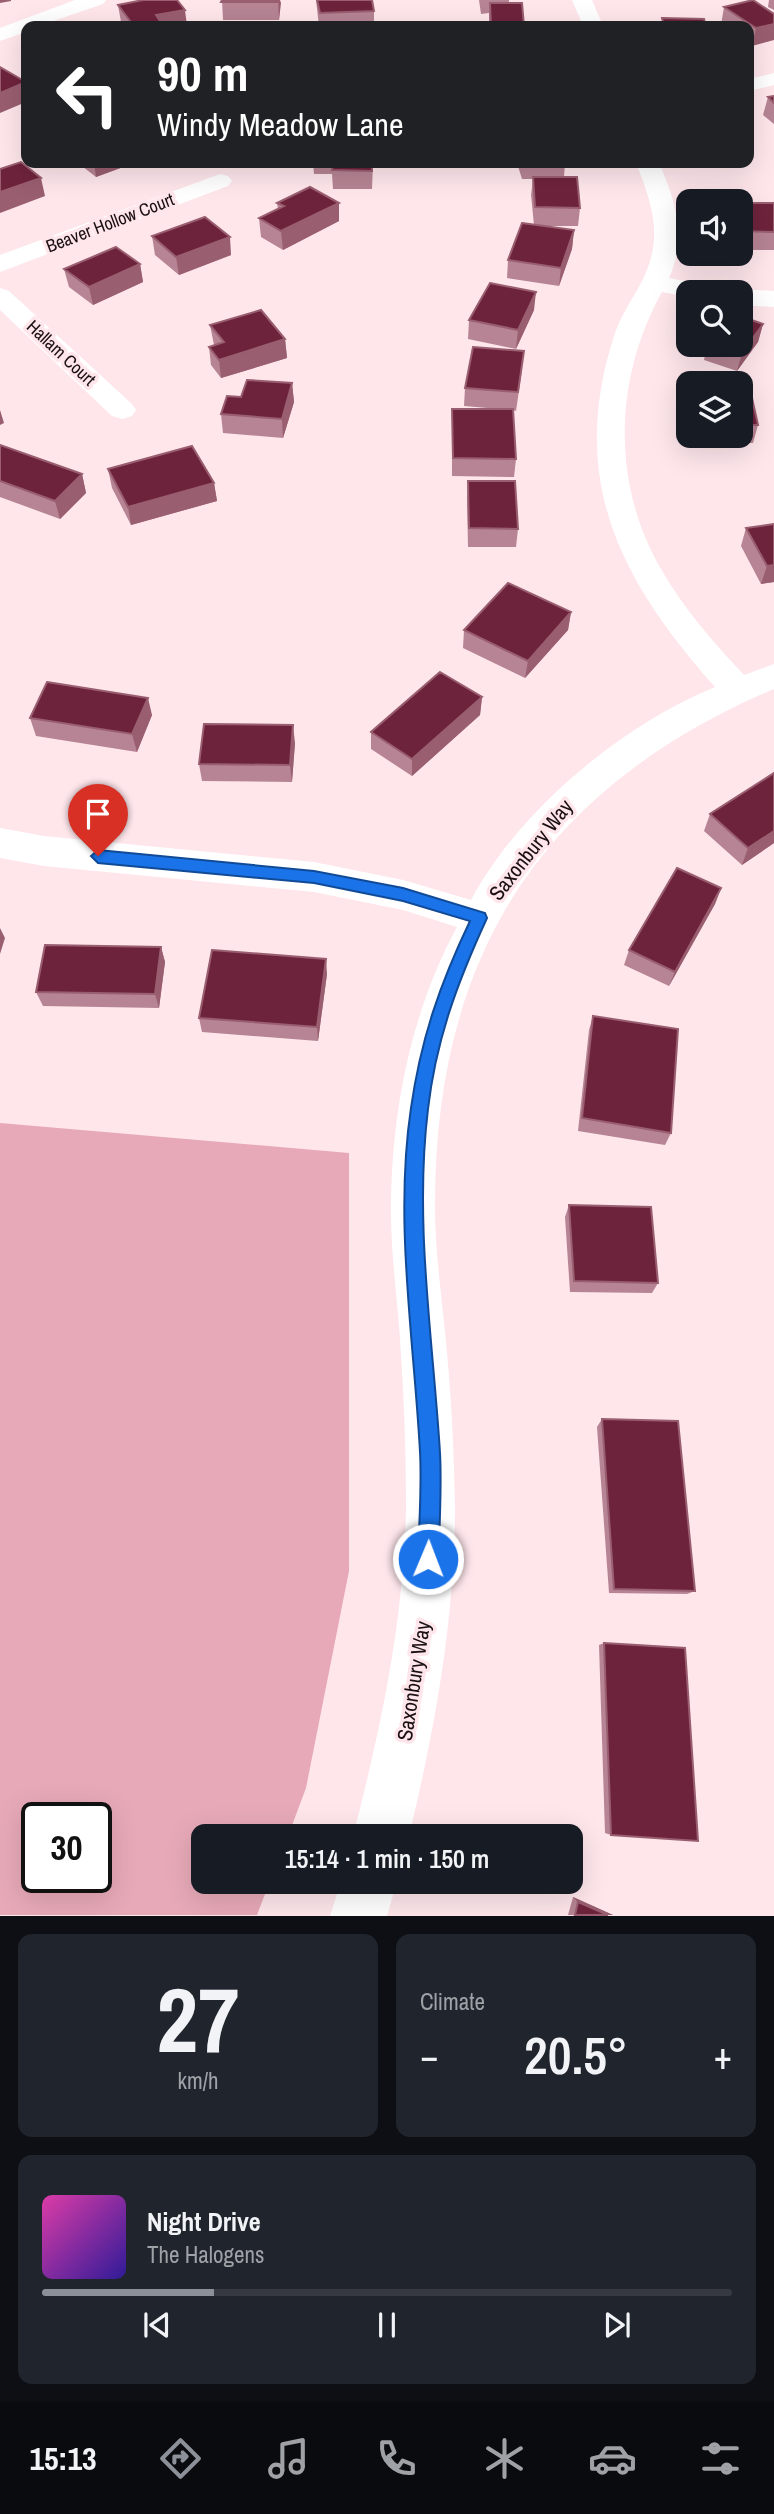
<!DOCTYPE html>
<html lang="en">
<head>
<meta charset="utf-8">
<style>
  :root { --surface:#171b24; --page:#20242c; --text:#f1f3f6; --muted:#9ea1a6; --line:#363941; --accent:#8c9099 }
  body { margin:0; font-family:"Archivo Narrow",sans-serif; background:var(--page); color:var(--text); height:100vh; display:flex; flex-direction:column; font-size:26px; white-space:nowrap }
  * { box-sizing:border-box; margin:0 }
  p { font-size:23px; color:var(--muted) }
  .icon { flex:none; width:38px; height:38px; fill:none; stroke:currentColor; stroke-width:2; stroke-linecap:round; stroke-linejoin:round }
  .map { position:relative; height:1916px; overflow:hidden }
  .panel { display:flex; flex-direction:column; gap:18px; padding:18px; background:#0d0f14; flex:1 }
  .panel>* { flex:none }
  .top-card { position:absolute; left:21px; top:21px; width:733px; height:147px; border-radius:14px; box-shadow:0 7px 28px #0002; background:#202124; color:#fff; overflow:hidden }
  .controls { position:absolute; left:676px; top:189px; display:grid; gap:14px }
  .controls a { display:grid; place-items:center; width:77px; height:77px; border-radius:14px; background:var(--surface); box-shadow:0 7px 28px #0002; font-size:35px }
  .speed { position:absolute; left:21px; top:1802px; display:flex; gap:14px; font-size:35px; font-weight:700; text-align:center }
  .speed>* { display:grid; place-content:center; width:91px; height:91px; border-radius:50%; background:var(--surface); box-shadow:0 7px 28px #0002; line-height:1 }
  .speed .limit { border:4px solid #111; border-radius:10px; background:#fff; color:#111 }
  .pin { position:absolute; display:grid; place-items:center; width:60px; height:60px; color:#fff; margin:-72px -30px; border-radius:50% 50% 50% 0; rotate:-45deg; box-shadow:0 0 7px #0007 }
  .pin .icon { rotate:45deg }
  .me { position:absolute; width:77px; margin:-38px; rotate:1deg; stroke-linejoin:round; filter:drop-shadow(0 0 5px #0008) }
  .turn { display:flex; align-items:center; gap:24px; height:147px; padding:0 21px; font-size:32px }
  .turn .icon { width:91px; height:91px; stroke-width:2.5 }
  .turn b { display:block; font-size:49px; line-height:60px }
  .big { font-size:52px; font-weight:600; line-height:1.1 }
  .panel .widget { flex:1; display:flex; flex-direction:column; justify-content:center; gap:10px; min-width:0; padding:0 24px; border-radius:14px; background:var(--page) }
  .panel .dial { align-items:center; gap:0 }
  .dial b { font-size:91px; line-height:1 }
  .song { display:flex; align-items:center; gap:21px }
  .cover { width:84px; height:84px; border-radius:10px; background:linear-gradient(135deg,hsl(320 70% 55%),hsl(250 70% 35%)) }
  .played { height:7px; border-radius:4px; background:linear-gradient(90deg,var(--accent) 25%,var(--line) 25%) }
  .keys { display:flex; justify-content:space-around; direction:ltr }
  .heat { display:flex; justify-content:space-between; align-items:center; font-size:38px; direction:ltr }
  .panel .tiles { flex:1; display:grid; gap:18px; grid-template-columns:1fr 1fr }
  .widget:last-child { grid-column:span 2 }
  .trip { position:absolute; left:191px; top:1824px; width:392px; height:70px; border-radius:14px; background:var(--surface); box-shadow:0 7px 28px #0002; font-weight:600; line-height:70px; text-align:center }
  .menu { display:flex; height:112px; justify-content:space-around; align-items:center; background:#090b0e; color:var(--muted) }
  .menu .icon { width:49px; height:49px }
  .menu .current { color:var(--accent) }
  .menu b { font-size:32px; color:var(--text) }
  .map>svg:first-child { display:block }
  .green { fill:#e7a9b8; fill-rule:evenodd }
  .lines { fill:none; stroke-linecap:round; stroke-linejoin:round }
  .minor { fill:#fff; fill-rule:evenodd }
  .wall { fill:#b68494 }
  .shaded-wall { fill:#995e70 }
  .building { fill:#6e233c; stroke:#995e70; stroke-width:2 }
  .route { fill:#1a73e8; stroke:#114b97; stroke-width:2 }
  .labels { text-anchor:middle; stroke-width:7; stroke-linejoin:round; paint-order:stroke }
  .far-street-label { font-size:18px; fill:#1a1013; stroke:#fee6eb }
  .street-label { font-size:21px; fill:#1a1013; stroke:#fee6eb }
</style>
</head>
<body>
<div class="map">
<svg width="774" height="1916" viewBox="0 0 774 1916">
  <rect width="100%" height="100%" fill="#fee6eb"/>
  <path class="green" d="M0,1123l349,30v418l-43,217 -18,48h-85v45h67l-13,34h-257zM37,1818h59v60h-59z"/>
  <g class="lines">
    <path class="minor" d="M75,0h31l-3,4 -64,22h-13v6l-26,9v-13z
      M572,0h20l11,26h-20z
      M774,73v12l-25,6v-12z
      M636,163h23c17,39 28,75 10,115l46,9 4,5h-31v5l-26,-5c-48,86 -51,191 -1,277 23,40 52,73 83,106l30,-11v25c-233,99 -340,267 -339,519 0,41 6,83 10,124 6,58 9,116 10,175 0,112 -20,221 -46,329h-56c28,-108 51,-216 53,-328 0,-57 -2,-113 -6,-169 -3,-42 -9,-85 -9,-127 0,-98 19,-198 66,-285l-54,-17 -89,-18 -270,-26 -44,-8v-30l44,8 270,26 89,18 68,20c48,-90 151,-175 244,-213 -96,-108 -148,-209 -100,-354 6,-17 16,-32 25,-48 24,-45 14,-77 -4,-122z
      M220,174l8,2 4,5 -4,5 -228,86v-17z
      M0,288l9,3 123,113 4,6 -4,6 -10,3 -10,-3 -112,-106z
      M740,289l34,2v16l-34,-2v-13h-10z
      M341,1881h56l-10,35h-57z"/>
  </g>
  <path class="wall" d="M222,0h58l-1,20h-56z
    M316,0h56l2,11v15h-55z
    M479,0h30v3l15,23h-35v-13l-8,1z
    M769,0h5v10l-6,-3z
    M118,5l69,21h-64l-2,-4z
    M724,7l50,7 -22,32 -3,-2v-18h-26l-2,-1z
    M774,96v28l-11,-9 5,-18z
    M78,163h56l-38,14z
    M313,163h60l-1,26h-39l-1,-15h-18z
    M517,163h48l-1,14 16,31 -2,18h-39l35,4 -2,19 -13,37 -52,-8 1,-18 26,-35 -3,-30 2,-16h-11z
    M277,203h62v18l-56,29 -22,-13 -2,-19 19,-9z
    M740,203h34v47h-34z
    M152,236l79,19 -52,20 -24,-20z
    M140,264l3,18 -50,23 -24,-18 -5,-18z
    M534,310l-18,39 -48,-10 1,-19z
    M763,324l-5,18 -21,29 -33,-11 3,-15h33z
    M210,325l75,14 2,19 -66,20 -10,-13 -2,-18 5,-2z
    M522,370l-6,41 -3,-1 3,49 -2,18 -62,-1v-67h47l-35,-3 1,-18z
    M700,379l48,1 10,45 -5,18h-49l-2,-7h38v-53h-41z
    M292,383l2,19 -11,36 -60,-5 -2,-19 20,-17z
    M0,445l82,29 4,19 -26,26 -60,-22z
    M108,469l106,14 3,18 -86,24 -19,-37z
    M468,481l50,48 -2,18h-48l-1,-48z
    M774,524v58l-13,2 -20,-38 5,-18z
    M571,612l-3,18 -43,48 -62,-30 1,-18z
    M482,697l-2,18 -68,61 -41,-27v-17z
    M152,715l-15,37 -101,-16 -6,-18z
    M295,743l-3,39 -90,-1 -3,-17z
    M710,814l64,29 -32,22 -38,-34z
    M721,888l-6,16 -46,82 -45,-21 5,-15z
    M161,947l4,15 -6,46 -116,-2 -7,-14z
    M327,974l-9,67 -116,-9 -3,-14z
    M593,1016l78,117 -6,12 -87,-14 11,-101z
    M569,1205l89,78 -6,10 -82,-1 -5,-75z
    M602,1419l93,172 -8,3 -78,-1 -12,-166z
    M604,1643l7,192 -6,-2 -6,-188z
    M573,1897l40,18h-45z"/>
  <path class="shaded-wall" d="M0,0h11v1l-11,2z
    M278,0h2l1,3 -2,17z
    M185,10l2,16h-39l8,-11z
    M774,24v16l-22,6 4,-18z
    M26,82v20l-26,11v-20z
    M94,163h40l-38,14z
    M41,178l4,18 -45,17v-21z
    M339,203v18l-56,29 -2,-19z
    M574,230l-2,19 -13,37 2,-18z
    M230,237l1,18 -52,20 -3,-18z
    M140,264l3,18 -50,23 -4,-18z
    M536,292l-2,18 -18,39 2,-19z
    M763,324l-5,18 -21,29 5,-18z
    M285,339l2,19 -66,20 -2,-18z
    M292,383l2,19 -11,36 -1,-19z
    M0,410l4,13 -4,2z
    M82,474l4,19 -26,26 -5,-18z
    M214,483l3,18 -86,24 -3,-18z
    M774,565v17l-13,2 6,-18z
    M571,612l-3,18 -43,48 3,-17z
    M482,697l-2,18 -68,61v-17z
    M148,698l4,17 -15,37 -5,-18z
    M293,725l2,18 -3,39 -2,-17z
    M774,831v12l-32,22 6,-17z
    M721,888l-6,16 -46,82 6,-14z
    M0,928l5,10 -5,16z
    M161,947l4,15 -6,46 -4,-14z
    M326,959l1,15 -9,67 -1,-14z
    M573,1897l40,18h-5l-30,-13z"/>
  <path class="building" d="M143,0h34l8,10 -29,5 6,9 -14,2h-14l-16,-21z
    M222,0h56v2h-57z
    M317,0h55l2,11 -54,2z
    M753,0l21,14v10l-18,4 -32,-21z
    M490,3h32l2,23h-33z
    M662,18l42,1 2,7h-42z
    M0,67l26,15 -26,11z
    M774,96v7l-6,-6z
    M21,162l20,16 -41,14v-23z
    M333,163h39v8l-40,-1z
    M533,177h44l3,31 -45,-1z
    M310,187l29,16 -58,28 -22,-13 25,-12 -7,-3z
    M740,203h34v29l-34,-1z
    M205,217l25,20 -54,20 -24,-21z
    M522,223l52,7 -13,38 -53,-8z
    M116,247l24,17 -51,23 -25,-18z
    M490,283l46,9 -18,38 -49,-10z
    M261,310l24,29 -66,21 -10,-13 15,-5 -14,-17z
    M740,316l23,8 -21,29 -25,-8h23z
    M473,347l51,4 -6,41 -53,-4z
    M700,379l48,1 10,45h-18v-42h-40z
    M247,380l45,3 -10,36 -61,-5 6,-18 14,1z
    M452,409h61l3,50 -63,-1z
    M0,445l82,29 -27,27 -55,-20z
    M192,446l22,37 -86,24 -20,-38z
    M468,481h47l3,48 -49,-1z
    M774,524v41l-7,1 -21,-38z
    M508,583l63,29 -43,49 -64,-31z
    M440,672l42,25 -70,62 -41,-27z
    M47,682l101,16 -16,36 -102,-16z
    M204,724l89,1 -3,40 -91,-1z
    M774,773v58l-26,17 -38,-34z
    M677,868l44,20 -46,84 -46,-22z
    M45,945l116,2 -6,47 -119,-2z
    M212,950l114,9 -9,68 -118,-9z
    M593,1016l85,13 -7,104 -89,-15z
    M569,1205l82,2 7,76 -84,-2z
    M602,1419l76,2 17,170 -81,-2z
    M604,1643l81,5 13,193 -87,-6z
    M578,1902l30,13h-33z"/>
  <path class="route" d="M98,850l216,21 89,17 82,25 2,5c-29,63 -51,121 -59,191 -14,114 5,230 12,344 2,35 -1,70 -1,106l-3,7 -8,3 -7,-3 -3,-7c1,-36 4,-72 2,-107 -6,-113 -26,-231 -9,-344 10,-70 29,-124 59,-187l-67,-20 -89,-18 -216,-20 -7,-7z"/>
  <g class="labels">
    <g class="far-street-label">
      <text transform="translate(110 223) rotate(-21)" y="6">Beaver Hollow Court</text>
      <text transform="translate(61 353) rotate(43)" y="6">Hallam Court</text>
    </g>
    <g class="street-label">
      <text transform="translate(531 850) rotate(-52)" y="7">Saxonbury Way</text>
      <text transform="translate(414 1681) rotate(-81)" y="7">Saxonbury Way</text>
    </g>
  </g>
</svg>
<div class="controls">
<a><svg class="icon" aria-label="sound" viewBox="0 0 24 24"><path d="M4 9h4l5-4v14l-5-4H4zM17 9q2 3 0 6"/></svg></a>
<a><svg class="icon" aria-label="search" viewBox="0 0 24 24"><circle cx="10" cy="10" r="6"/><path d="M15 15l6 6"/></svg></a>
<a><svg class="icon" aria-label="layers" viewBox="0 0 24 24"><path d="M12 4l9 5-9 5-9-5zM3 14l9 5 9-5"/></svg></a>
</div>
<div class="speed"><div class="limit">30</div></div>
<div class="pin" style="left:98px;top:856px;background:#d93025"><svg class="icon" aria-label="arrive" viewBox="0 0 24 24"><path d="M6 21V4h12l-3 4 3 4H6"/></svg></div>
<svg class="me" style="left:428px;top:1559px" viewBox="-20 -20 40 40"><circle r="17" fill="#1a73e8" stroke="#fff" stroke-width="3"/><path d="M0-11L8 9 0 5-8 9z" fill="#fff"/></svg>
<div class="trip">15:14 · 1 min · 150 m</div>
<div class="top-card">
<div class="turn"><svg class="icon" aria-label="left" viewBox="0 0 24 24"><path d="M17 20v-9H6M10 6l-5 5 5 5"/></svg><div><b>90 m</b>Windy Meadow Lane</div></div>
</div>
</div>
<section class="panel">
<div class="tiles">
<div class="widget dial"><b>27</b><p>km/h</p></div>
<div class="widget"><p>Climate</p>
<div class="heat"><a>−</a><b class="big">20.5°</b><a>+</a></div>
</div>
<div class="widget">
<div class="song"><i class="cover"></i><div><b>Night Drive</b><p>The Halogens</p></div></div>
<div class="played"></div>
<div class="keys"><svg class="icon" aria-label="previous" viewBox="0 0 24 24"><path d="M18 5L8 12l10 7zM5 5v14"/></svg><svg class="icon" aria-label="pause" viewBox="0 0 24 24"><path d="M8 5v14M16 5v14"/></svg><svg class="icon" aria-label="next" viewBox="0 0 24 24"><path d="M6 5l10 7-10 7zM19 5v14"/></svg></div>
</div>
</div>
</section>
<nav class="menu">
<b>15:13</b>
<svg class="icon current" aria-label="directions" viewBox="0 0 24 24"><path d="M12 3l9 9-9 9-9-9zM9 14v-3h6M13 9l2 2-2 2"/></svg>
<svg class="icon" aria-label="music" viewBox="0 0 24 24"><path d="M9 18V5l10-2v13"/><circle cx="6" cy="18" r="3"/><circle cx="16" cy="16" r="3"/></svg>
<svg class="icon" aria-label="phone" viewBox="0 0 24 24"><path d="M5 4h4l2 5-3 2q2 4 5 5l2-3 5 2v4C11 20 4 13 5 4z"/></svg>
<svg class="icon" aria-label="climate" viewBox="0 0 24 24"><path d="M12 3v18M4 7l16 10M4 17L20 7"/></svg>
<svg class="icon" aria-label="car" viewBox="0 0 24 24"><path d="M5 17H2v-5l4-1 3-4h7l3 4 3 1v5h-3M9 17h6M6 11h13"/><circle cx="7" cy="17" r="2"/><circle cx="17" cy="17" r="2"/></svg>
<svg class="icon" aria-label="filters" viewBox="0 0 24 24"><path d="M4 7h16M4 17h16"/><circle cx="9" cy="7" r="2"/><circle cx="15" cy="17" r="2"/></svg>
</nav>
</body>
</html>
